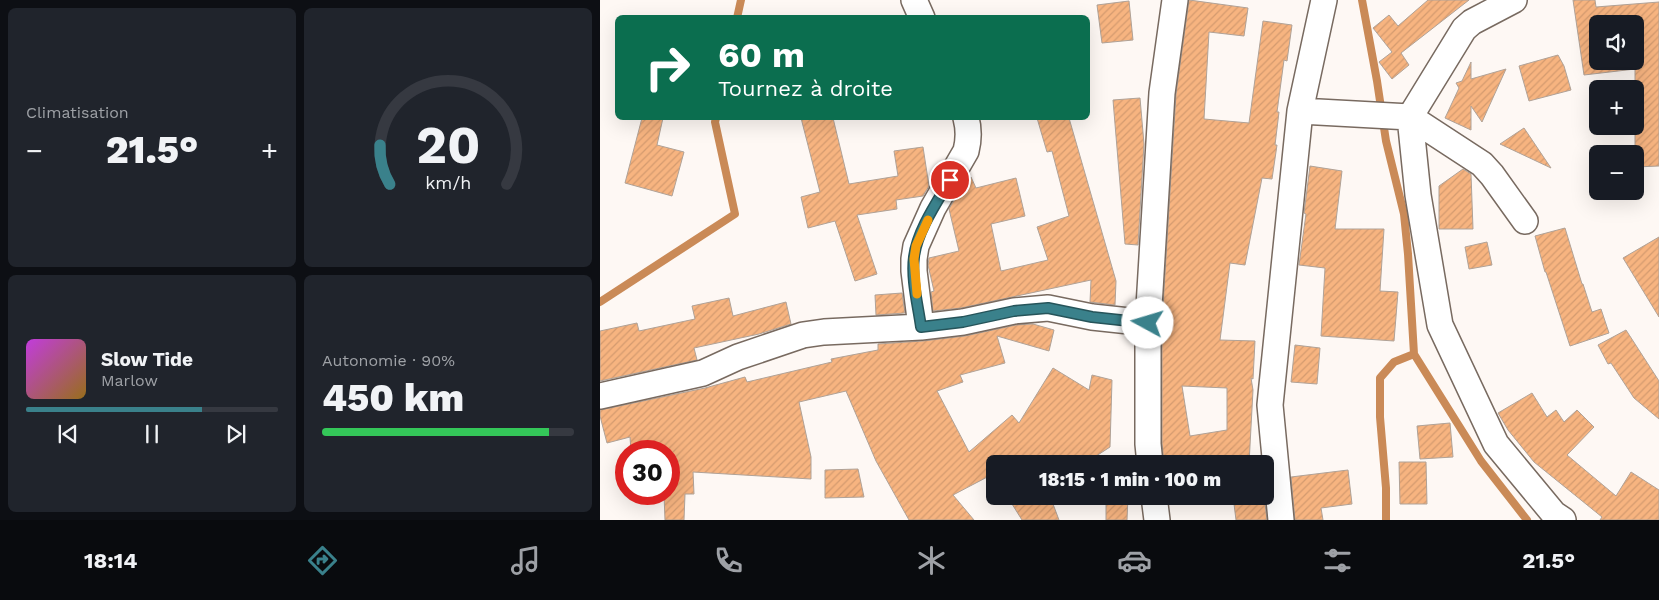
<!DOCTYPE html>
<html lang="fr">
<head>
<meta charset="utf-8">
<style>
  :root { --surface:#171b24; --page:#20242c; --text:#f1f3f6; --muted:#9ea1a6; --line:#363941; --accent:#3a818b }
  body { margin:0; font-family:"Work Sans",sans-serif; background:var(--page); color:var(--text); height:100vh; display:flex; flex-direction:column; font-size:19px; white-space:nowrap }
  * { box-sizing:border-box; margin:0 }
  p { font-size:16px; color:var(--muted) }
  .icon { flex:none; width:28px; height:28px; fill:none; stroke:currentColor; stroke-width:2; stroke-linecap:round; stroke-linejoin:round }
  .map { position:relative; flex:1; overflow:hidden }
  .panel { display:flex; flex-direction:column; gap:8px; padding:8px; background:#0d0f14; width:600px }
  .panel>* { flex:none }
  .guide { position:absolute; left:15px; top:15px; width:475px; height:105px; border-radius:8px; box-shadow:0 5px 20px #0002; background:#0b6e4f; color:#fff; overflow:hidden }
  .buttons { position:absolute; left:989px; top:15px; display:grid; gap:10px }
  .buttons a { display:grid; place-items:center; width:55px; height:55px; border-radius:8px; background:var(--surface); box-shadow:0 5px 20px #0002; font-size:25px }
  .speed { position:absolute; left:15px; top:440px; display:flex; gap:10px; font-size:25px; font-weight:700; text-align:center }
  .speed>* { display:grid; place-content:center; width:65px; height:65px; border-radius:50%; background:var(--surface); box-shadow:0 5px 20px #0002; line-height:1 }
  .speed .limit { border:8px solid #d22; background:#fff; color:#111 }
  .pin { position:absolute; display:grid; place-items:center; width:42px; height:42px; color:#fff; margin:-21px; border:2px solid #fff; border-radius:50%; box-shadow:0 1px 5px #0007 }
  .me { position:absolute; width:55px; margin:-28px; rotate:276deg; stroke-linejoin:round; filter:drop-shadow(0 0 4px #0008) }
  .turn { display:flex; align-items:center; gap:18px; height:105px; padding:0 20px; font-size:22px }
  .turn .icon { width:65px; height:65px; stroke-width:2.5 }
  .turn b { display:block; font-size:35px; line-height:42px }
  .big { font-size:38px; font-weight:800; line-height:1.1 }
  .panel .tile { flex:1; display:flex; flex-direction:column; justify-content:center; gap:8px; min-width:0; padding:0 18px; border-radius:8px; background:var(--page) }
  .panel .dial { align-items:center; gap:0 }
  .dial svg { height:130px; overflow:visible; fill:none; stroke:var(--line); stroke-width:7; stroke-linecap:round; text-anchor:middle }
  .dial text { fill:var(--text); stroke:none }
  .song { display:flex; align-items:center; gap:15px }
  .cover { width:60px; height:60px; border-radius:8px; background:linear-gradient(135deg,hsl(290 70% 55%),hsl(40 70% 35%)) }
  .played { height:5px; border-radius:2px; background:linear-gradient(90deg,var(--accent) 70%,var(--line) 70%) }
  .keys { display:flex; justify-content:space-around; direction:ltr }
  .heat { display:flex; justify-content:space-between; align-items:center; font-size:28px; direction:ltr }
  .charge { height:8px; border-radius:4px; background:linear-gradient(90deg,#34c759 90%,var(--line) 0) }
  .panel .tiles { flex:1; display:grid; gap:8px; grid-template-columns:repeat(2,1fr) }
  .trip { position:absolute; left:386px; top:455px; width:288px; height:50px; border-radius:8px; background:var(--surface); box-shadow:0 5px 20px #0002; font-weight:800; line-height:50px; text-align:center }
  .tab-bar { display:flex; height:80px; justify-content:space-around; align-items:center; background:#090b0e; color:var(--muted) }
  .tab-bar .icon { width:35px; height:35px }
  .tab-bar .current { color:var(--accent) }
  .tab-bar b { font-size:22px; color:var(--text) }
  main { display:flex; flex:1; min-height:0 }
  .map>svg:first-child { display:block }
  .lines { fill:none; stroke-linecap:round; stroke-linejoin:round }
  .stream { stroke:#ca8a57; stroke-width:8 }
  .building { fill:url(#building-hatch); stroke:#b0a297; fill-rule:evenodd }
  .street-casing { stroke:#786a60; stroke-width:28 }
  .street { stroke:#fff; stroke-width:25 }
  .route-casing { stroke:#26545a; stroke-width:12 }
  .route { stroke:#3a818b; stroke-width:9 }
  .slow { stroke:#f59e0b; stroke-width:9 }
</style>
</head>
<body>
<main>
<section class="panel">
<div class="tiles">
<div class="tile"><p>Climatisation</p>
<div class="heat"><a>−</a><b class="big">21.5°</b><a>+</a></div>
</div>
<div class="tile dial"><svg viewBox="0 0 100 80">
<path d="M14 69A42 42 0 1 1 86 69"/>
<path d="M14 69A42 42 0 0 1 8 45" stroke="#3a818b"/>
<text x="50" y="56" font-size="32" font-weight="700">20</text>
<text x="50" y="72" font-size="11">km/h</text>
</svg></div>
<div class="tile">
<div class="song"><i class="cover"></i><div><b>Slow Tide</b><p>Marlow</p></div></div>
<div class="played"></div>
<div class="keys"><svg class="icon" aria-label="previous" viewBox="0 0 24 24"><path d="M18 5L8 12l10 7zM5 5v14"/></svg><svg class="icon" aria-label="pause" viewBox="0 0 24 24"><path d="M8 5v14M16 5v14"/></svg><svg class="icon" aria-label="next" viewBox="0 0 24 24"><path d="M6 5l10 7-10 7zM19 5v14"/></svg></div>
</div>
<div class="tile"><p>Autonomie · 90%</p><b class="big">450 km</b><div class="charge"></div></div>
</div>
</section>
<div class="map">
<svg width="1059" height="520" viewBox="0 0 1059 520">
  <defs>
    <pattern id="building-hatch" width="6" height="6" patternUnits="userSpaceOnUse" patternTransform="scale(1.25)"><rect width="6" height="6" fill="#f7b480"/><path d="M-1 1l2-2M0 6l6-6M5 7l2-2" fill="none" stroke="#d49b6f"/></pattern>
  </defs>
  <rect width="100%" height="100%" fill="#fef8f4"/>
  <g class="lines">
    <path class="stream" d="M762,0l15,81 9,60 18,73 4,40 6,100 67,107 46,59
      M137,18l4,-18
      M0,302l135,-88 -20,-92 1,-4
      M786,520v-32l-6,-71v-39l14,-16 20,-8"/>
  </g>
  <path class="building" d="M589,0l59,8 -4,28 -35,-4 -5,87 45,4 14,-102 29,4 -5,36 -3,-1 -7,52h2l-4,33h2l-5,34 -10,-1 -17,87 -15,-2 -10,77 35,1 -2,38 -2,-1 2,12 -4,74h-85l-2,-21v-120l14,-229zM582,386l45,2v42l-37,6z
    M828,0h41l-68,53 8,12 -17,14 -13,-17 13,-10 -19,-24 16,-13 9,11z
    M973,0h22l1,7 63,-5v164l-24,1v-98l-51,6zM998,24h37v37h-37z
    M529,1l4,39 -31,3 -5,-38z
    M958,55l6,11 7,24 -42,11 -10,-35z
    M871,62v17l35,-10 -24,53 -11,-16v24l-26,-12 14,-30 -3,-5 6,-2z
    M540,98l4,46 -6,101 -13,-1 -12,-144z
    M42,118h21l-6,27 27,7 -12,44 -47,-13z
    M201,118h32l16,66 49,-8 -4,-25 29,-4 6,39 -6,10 -27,4 1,9 -40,6 20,59 -22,7 -20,-60 -27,7 -7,-31 19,-5z
    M437,118h32l47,163 -1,24 -25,-3 1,-22 -130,28 -28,3 -2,-19 3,-1 -6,-26 1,-7 30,-7 -10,-42 17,-29 5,-3 5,11 40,-10 9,38 -34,8 10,47 47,-11 -11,-33 32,-11 -17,-65 -5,1z
    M924,128l27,40 -51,-24z
    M710,166l32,5 -7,58h49l-4,62 18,1 -4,49 -73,-5 4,-68 -26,-3 7,-51 -2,-1z
    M863,169l8,5 2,55h-34v-43z
    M965,228l17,56h1l9,28 9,-3 8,24 -39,13 -24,-74h-1l-10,-36z
    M1059,237v80l-36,-59z
    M887,242l5,23 -23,4 -4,-22z
    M302,293l3,20 -29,2 -1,-20z
    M129,298l4,18 53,-14 5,22 -32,10 -65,14 3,12 -97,21v-50l37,-8 2,8 56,-12 -3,-13z
    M433,324l21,6 -5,21 -52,-15 8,27 -45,12 3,7 -26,9 32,61 43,-37 7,8 34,-55 36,22 3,-15 20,5 -2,67 -26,17h-89v13l-2,-3 -40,21 21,25h-65l-33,-59 -30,-70 -47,11 12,55v22l-118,-7 1,22h-9l-1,26h-19l-1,-26h5v-44l-38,1 -1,-14 -23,6 -7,-27v-6l105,-22 40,-11 2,5 85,-20 -1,-3 47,-9v-6l45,-3 42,-5 51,-11z
    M1026,330l33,51v38l-25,-21 -23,-35 -3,1 -10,-19z
    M695,345l25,3 -3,36 -26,-2z
    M932,393l15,24 9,-7 8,12 13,-12 17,17 -27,28 49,41 15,-24 28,18v30h-59l2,-3 -68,-55 -26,-32 -10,-17z
    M850,423l3,34 -33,2 -3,-33z
    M799,462h27l1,42h-27z
    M258,469l6,28 -39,1v-28z
    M748,470l4,34 -31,4 2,12h-28l-4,-43z
    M407,496h43l9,24h-37z
    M506,496h22l-1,24h-21z
    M633,496h31l3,24h-31z"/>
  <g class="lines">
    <defs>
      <path id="street" d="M314,0l8,18
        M700,111l110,6 54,-88 8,-7 42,-22
        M810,117l8,78 22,130 56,119 58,70 9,6
        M810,117l72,47 10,11 33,46
        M321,327l-7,-56v-12l2,-13 17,-38 33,-57c3,-12 3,-22 0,-33
        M0,396l103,-23 35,-16 65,-22 21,-3 97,-5 42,-5 51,-11 34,-3 44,9 56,6
        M550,464l-2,-20v-121l14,-230 13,-93
        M554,496l3,24
        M681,520l-11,-115 30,-294 24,-111"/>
    </defs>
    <use href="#street" class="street-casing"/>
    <use href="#street" class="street"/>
  </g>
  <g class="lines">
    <defs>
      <path id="route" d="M350,180c-13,22 -33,51 -36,77 -3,22 4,48 7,70l42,-5 51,-11 34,-3 44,9 56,6"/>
    </defs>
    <use href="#route" class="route-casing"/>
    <use href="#route" class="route"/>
    <path class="slow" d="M317,294l-3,-35 2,-13 12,-26"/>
  </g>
</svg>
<div class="buttons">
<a><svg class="icon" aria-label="sound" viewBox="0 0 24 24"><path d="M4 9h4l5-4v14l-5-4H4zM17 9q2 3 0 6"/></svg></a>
<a>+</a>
<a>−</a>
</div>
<div class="speed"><div class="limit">30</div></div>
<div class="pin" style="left:350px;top:180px;background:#d93025"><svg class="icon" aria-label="arrive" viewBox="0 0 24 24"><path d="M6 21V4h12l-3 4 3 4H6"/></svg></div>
<svg class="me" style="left:548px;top:323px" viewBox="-20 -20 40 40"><circle r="19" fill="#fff"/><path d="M0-13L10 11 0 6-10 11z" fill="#3a818b"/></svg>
<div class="trip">18:15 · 1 min · 100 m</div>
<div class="guide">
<div class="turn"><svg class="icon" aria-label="right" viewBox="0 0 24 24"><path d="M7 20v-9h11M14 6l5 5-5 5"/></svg><div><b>60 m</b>Tournez à droite</div></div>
</div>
</div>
</main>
<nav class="tab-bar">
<b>18:14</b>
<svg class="icon current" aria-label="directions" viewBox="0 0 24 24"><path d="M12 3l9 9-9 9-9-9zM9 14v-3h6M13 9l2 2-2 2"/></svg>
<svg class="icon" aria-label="music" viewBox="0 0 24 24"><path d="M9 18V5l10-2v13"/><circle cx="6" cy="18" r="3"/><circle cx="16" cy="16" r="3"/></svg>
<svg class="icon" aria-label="phone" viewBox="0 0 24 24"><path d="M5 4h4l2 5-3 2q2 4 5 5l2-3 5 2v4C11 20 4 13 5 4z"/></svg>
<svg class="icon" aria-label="climate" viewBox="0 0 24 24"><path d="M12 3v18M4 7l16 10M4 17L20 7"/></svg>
<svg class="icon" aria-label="car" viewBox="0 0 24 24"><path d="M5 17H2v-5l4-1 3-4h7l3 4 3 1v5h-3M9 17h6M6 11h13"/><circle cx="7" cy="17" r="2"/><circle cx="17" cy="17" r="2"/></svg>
<svg class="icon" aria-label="filters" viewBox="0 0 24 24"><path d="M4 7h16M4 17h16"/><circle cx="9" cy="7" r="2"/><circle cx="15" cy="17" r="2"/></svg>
<b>21.5°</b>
</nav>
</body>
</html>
